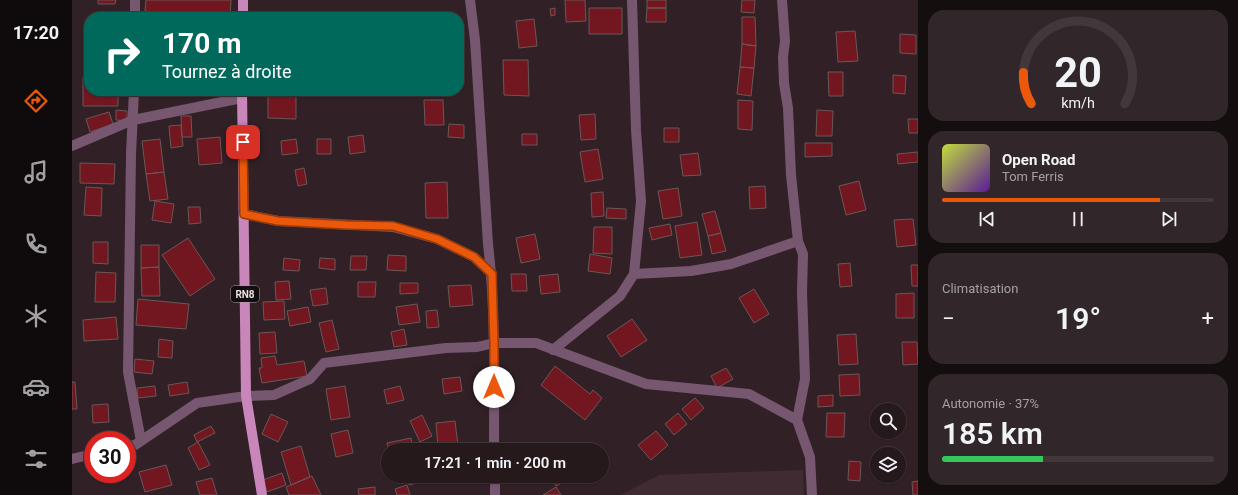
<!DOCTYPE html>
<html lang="fr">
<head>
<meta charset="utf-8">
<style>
  :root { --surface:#25191c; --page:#312629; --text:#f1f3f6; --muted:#a3a0a3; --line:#42383b; --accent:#ea580c }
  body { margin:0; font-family:Roboto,sans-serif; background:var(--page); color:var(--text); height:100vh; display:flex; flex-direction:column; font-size:15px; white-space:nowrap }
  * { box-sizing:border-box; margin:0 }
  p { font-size:13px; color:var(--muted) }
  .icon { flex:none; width:22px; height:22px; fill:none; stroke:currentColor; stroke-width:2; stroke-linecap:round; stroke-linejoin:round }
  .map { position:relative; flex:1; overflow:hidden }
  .side { display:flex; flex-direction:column; gap:10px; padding:10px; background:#140e0f; width:320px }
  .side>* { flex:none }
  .hud { position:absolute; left:12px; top:12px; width:380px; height:84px; border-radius:16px; box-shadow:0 1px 3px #0004,0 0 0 1px var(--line); background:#00695c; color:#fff; overflow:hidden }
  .buttons { position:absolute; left:798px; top:403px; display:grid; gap:8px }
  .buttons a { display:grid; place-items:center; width:36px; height:36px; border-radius:50%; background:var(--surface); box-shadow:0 1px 3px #0004,0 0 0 1px var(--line); font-size:20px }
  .speed { position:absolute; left:12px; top:431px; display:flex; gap:8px; font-size:20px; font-weight:700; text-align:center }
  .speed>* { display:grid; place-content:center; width:52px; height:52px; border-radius:50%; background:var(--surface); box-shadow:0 1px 3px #0004,0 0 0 1px var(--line); line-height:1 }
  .speed .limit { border:6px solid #d22; background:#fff; color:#111 }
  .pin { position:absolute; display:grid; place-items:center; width:34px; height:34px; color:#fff; margin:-17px; border-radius:8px; box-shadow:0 2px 6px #0006 }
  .me { position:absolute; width:44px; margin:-22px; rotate:0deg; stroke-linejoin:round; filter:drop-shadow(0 0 3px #0008) }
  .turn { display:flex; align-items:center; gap:14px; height:84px; padding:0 12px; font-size:18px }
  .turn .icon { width:52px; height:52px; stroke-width:2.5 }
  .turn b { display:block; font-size:28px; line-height:34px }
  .big { font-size:30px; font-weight:600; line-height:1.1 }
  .side .tile { flex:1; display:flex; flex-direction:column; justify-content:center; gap:6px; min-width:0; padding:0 14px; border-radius:16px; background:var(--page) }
  .side .dial { align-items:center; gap:0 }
  .dial svg { height:104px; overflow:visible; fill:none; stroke:var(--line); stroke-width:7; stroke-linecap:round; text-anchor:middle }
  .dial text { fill:var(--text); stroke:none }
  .song { display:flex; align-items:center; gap:12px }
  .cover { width:48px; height:48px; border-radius:6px; background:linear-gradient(135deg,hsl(70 70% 55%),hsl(270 70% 35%)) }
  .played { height:4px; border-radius:2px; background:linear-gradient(90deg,var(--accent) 80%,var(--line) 80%) }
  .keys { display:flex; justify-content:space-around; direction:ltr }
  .heat { display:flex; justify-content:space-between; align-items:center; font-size:22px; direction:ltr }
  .charge { height:6px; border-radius:3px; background:linear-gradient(90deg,#34c759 37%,var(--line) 0) }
  .trip { position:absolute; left:309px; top:443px; width:228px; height:40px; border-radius:20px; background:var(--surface); box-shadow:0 1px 3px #0004,0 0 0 1px var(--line); font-weight:600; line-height:40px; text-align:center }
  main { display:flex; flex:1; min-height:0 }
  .dock { display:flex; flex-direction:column; width:72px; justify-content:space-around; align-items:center; background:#0f0a0b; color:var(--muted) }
  .dock .icon { width:28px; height:28px }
  .dock .active { color:var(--accent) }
  .dock b { font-size:18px; color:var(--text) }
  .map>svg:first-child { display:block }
  .built { fill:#402b32 }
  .building { fill:#72161f; stroke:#6a5757 }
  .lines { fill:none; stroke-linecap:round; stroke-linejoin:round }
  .minor { stroke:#775770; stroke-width:10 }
  .primary { stroke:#c886ba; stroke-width:10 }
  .route-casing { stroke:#983908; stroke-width:10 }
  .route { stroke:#ea580c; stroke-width:7 }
  .labels { text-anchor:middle; stroke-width:4; stroke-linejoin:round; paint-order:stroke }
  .shield { fill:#140d0f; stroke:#aaa0a3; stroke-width:1 }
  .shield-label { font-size:10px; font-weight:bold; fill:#eadfe2 }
</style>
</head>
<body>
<main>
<nav class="dock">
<b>17:20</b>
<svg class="icon active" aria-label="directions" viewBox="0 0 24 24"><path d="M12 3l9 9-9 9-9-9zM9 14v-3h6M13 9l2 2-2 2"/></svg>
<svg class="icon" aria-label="music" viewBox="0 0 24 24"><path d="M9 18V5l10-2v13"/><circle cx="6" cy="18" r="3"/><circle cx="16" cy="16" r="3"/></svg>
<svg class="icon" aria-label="phone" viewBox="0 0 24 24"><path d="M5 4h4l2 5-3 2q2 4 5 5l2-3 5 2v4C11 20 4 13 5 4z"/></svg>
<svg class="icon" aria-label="climate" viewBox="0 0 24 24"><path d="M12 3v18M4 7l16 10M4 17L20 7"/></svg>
<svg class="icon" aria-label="car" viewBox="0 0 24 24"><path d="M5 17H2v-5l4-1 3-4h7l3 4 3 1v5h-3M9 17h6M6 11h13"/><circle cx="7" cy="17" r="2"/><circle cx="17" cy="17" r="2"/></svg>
<svg class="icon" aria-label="filters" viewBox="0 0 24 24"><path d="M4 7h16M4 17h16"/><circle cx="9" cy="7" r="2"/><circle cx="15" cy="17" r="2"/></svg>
</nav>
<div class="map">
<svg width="846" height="495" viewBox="0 0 846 495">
  <rect width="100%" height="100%" fill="#312126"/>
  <path class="built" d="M731,470l1,25h-183l38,-20z"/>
  <path class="building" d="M26,0h18l-1,4h-17z
    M74,0h85l-1,17 -85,-6z
    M493,0h20l1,21 -20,1z
    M575,0h19v8h-19z
    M670,0h13l-1,13 -13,-1z
    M483,8v7l-4,1 -1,-7z
    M517,8h33v26h-33z
    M575,8h19v14h-20z
    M670,17h13l1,29 -14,-2z
    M462,19l3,27 -18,2 -3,-27z
    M783,31l3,30 -20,1 -2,-30z
    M828,34l16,1v19l-16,-1z
    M670,44l14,2 -2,22 -14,-1z
    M431,60h25l1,36 -25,-1z
    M668,67l14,1 -3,28 -14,-2z
    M756,72h15v24h-14z
    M821,75l13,1 -1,18 -12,-1z
    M11,77l6,1v13h29v15h-35z
    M74,91h32v3z
    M131,91h17v1l-17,2z
    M196,91h28v28l-28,-1z
    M352,100h19l1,25h-19z
    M666,100l15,1 -1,29 -14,-1z
    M44,110l11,1v10l-11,-1z
    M745,110l16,1 -1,25h-16z
    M37,112l4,12 -23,8 -4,-13z
    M523,114l1,25 -15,1 -2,-25z
    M109,116h10l1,21h-10z
    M836,119h10v14h-9z
    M377,124l15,1v13l-16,-1z
    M109,125l2,21 -12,2 -2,-22z
    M592,128h15v14h-15z
    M450,134h15v11h-15z
    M291,135l2,17 -15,2 -2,-17z
    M148,137l2,26 -23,2 -2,-26z
    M88,139l4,33 -18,2 -4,-33z
    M224,139l2,14 -16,2 -1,-14z
    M245,139h14v15h-14z
    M733,143h27v13l-27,1z
    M526,149l5,30 -18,3 -5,-30z
    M846,152v10l-20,2 -1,-10z
    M626,153l3,22 -18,1 -3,-21z
    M8,163l35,1 -1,20 -34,-1z
    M232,168l3,16 -9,2 -3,-16z
    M92,172l4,27 -18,2 -4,-27z
    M787,181l7,29 -20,5 -7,-29z
    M375,182l1,36h-22l-1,-35z
    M693,186l1,22 -16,1 -1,-22z
    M14,187l16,1 -1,28 -17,-1z
    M606,188l4,28 -19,3 -5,-28z
    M531,192l1,24 -12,1 -1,-24z
    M83,201l19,3 -3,19 -19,-3z
    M116,207h12l1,16 -12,1z
    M535,208l19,1v10l-20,-1z
    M643,211l6,22 -13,3 -6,-22z
    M841,219l3,26 -19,2 -3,-27z
    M625,222l5,33 -22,3 -5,-32z
    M598,224l2,11 -20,5 -3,-12z
    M522,227h18v27l-19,-1z
    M649,233l5,18 -14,3 -4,-18z
    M463,234l5,25 -19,4 -5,-25z
    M116,238l27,41 -25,17 -28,-41z
    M21,242h15v22l-15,-1z
    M69,245h18v22l-18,1z
    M518,254l22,4 -2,16 -22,-3z
    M316,255l18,1v15l-19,-1z
    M279,256h16l-1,14h-16z
    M212,258l16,2 -1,11 -16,-1z
    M248,258l15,1v11l-16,-2z
    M778,263l2,23 -12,1 -2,-23z
    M839,265h7v21h-6z
    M87,267l1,29h-18l-1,-28z
    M24,272l20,1 -1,29h-20z
    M439,274h15l1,17h-15z
    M486,274l2,18 -19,2 -2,-18z
    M217,281l2,18 -15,1 -1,-18z
    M286,282h18l-1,15h-17z
    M328,283h18v10l-18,1z
    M399,285l2,20 -23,2 -2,-21z
    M254,288l2,16 -15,2 -3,-16z
    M682,289l15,25 -15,9 -15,-25z
    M842,293v25h-18v-24z
    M66,299l51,5 -3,25 -50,-4z
    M212,301l1,18 -21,1 -1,-18z
    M345,304l3,18 -21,3 -3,-18z
    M236,307l3,15 -21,4 -3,-15z
    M365,310l2,17 -12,1 -1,-17z
    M44,317l2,22 -34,2 -1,-21z
    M560,319l15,21 -26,17 -14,-21z
    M260,320l7,29 -13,3 -7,-29z
    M332,329l3,16 -13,2 -3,-15z
    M203,332l2,21 -17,1 -1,-21z
    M784,334l2,30 -19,1 -2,-30z
    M87,339l14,2 -1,17 -14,-1z
    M830,342h15l1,22 -15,1z
    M203,356l2,9 27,-4 3,15 -45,7 -3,-15h3l-1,-10z
    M63,359l19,2 -2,13 -18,-2z
    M483,366l35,28 3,-4 9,8 -17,22 -44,-35z
    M654,368l7,11 -16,9 -6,-12z
    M787,374l1,21 -20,1 -1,-21z
    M388,377l2,14 -18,3 -2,-15z
    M0,382h3l2,27h-5z
    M115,382l2,11 -19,3 -2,-11z
    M83,386l1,10 -18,2 -1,-10z
    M273,386l5,31 -19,3 -5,-31z
    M328,386l4,14 -17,4 -3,-14z
    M761,395v11l-15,1v-11z
    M623,398l9,10 -13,12 -9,-11z
    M36,404l1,18 -16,1 -1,-18z
    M606,413l9,11 -13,11 -9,-11z
    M755,413h18l-1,24h-18z
    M199,414l17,8 -10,20 -16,-8z
    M350,415l10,21 -12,6 -10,-21z
    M383,421l3,25 -20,2 -2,-25z
    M139,426l4,7 -18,9 -3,-7z
    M276,430l5,23 -17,4 -5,-23z
    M584,431l12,14 -17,15 -13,-15z
    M339,438l2,12h-24l-2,-7z
    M126,442l12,23 -11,5 -11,-22z
    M478,443l4,7h-16z
    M229,446l9,31 -19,8 -10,-33z
    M777,461l12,1 -1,19 -12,-1z
    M94,465l6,20 -27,7 -6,-20z
    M210,473l4,12 -19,7 -4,-12z
    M240,476l9,19h-32l-3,-8z
    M336,476h17l1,5 -17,4z
    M383,476h17v1l-16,1z
    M479,476h17l1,3 -13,7z
    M140,478l5,17h-17l-4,-13z
    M846,481v14h-5l-1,-13z
    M335,485l3,10h-13l-2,-6z
    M303,487v8h-16l-1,-6z
    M484,487l5,8h-18z"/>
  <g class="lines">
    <path class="minor" d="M63,0v17
      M398,0l5,40 13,204c8,68 6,137 6,206
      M710,0l3,41 -2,16 1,26 4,25 3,67 7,66
      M62,91l-3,63 -3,218 13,69
      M0,146l61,-26 109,-22
      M172,214l34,7 115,6 44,12 37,18 18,17
      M562,274l57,-3 40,-7 67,-23 5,13 -1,38 3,87 -8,41
      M481,350l67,-54 14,-22 7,-73 -5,-71 -4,-130
      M55,446l8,-1 62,-42 49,-7 28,-1 36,-16 14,-16 122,-15 31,-1 17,-4h42l110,41 103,10 48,26 13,37 2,38
      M0,459l21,-5
      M423,476v19"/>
    <path class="primary" d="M171,17v-17
      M170,91l4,305 16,99"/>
  </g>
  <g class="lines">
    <defs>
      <path id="route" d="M171,142l1,72 34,7 69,4 46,1 44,13 37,18 18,17 2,69v44"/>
    </defs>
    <use href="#route" class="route-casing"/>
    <use href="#route" class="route"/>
  </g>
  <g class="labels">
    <rect class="shield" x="159" y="286" width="28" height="16" rx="3"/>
    <g class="shield-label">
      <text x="173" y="298">RN8</text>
    </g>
  </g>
</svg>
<div class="buttons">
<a><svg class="icon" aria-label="search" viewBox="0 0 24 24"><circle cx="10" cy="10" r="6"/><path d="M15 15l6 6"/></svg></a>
<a><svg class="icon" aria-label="layers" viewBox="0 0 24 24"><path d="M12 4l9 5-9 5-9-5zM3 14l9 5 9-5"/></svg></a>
</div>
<div class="speed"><div class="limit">30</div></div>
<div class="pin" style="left:171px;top:142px;background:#d93025"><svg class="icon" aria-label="arrive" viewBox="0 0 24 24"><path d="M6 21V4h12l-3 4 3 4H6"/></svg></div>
<svg class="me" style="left:422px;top:387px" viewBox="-20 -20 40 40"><circle r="19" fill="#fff"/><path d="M0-13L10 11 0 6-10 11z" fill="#ea580c"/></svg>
<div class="trip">17:21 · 1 min · 200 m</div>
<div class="hud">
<div class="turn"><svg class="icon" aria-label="right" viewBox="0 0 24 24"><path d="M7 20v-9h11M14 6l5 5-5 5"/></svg><div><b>170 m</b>Tournez à droite</div></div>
</div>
</div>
<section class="side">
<div class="tile dial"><svg viewBox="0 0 100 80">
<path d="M14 69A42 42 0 1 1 86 69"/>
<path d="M14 69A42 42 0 0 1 8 45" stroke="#ea580c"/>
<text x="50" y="56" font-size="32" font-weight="700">20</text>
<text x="50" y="72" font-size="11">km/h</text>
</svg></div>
<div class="tile">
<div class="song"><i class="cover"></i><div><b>Open Road</b><p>Tom Ferris</p></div></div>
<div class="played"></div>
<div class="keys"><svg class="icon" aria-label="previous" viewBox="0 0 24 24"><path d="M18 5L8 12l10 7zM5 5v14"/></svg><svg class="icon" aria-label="pause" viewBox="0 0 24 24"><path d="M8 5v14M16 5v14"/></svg><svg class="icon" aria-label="next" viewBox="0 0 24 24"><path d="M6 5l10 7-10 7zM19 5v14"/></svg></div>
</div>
<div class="tile"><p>Climatisation</p>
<div class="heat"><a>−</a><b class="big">19°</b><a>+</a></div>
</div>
<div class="tile"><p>Autonomie · 37%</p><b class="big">185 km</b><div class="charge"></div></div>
</section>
</main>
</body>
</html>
